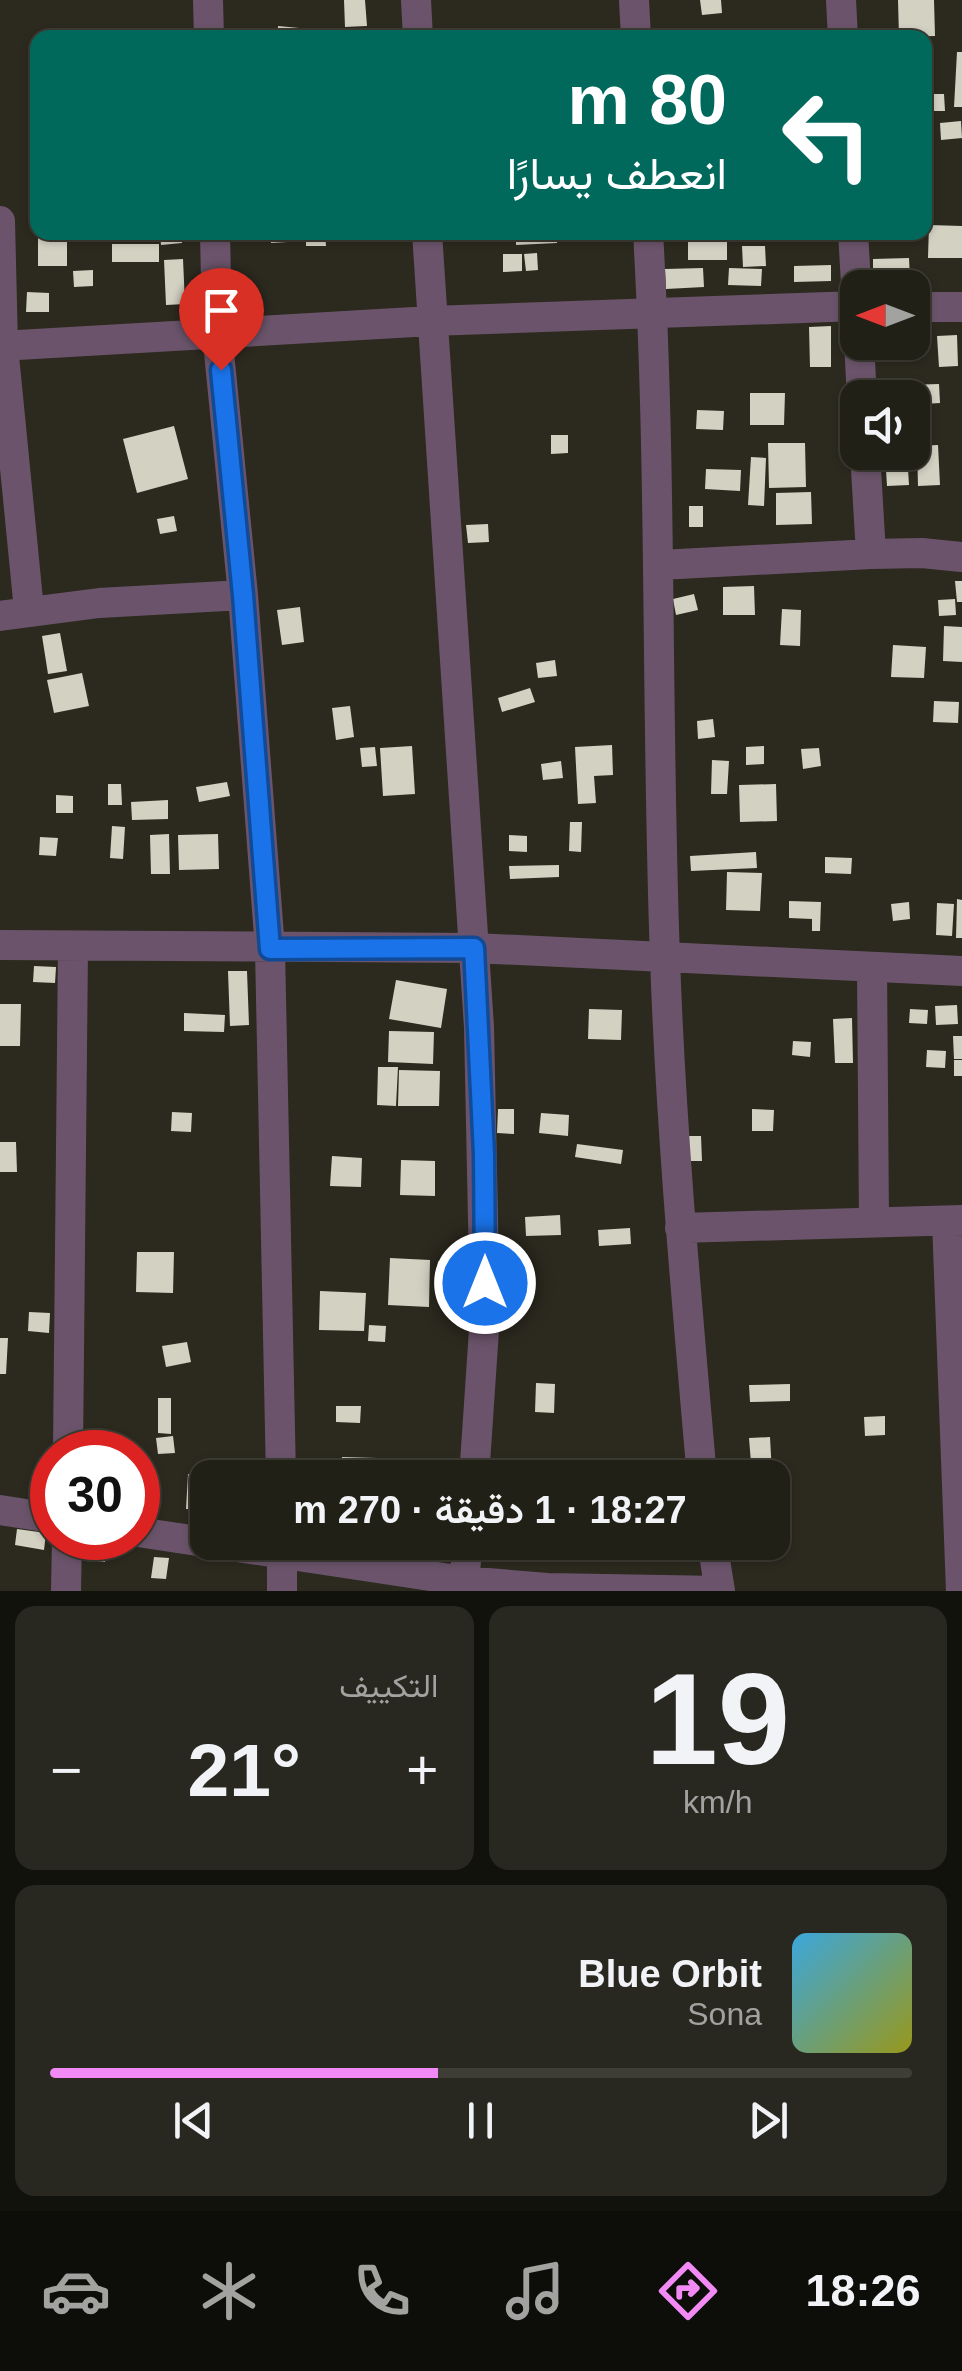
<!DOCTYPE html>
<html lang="ar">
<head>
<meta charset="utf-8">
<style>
  :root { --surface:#212017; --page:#292820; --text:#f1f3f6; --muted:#a2a3a1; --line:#3e3e36; --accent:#f18af4 }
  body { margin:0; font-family:Helvetica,Vazirmatn,sans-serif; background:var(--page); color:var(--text); direction:rtl; height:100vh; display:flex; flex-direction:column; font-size:38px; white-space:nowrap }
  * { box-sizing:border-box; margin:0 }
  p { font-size:32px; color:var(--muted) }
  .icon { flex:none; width:55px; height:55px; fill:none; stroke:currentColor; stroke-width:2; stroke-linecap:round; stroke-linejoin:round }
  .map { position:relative; height:1591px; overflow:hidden; direction:ltr }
  .panel { display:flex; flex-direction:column; gap:15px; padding:15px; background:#12120d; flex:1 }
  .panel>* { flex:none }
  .top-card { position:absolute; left:30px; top:30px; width:902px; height:210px; border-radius:20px; box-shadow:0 2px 8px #0004,0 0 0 2px var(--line); direction:rtl; background:#00695c; color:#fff; overflow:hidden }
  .needle { width:65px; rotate:270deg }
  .fabs { position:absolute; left:840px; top:270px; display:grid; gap:20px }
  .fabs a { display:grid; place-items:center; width:90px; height:90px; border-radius:20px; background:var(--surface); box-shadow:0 2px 8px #0004,0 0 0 2px var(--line); font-size:50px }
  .speed { position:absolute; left:30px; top:1430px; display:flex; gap:20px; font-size:50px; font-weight:700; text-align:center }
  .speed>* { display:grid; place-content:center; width:130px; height:130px; border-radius:50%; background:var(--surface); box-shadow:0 2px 8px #0004,0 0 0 2px var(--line); line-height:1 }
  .speed .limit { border:15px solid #d22; background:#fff; color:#111 }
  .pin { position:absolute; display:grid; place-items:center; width:85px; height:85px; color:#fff; margin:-102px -42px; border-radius:50% 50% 50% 0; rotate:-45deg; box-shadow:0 0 10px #0007 }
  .pin .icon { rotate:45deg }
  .me { position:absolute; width:110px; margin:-55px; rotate:0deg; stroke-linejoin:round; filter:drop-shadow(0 0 8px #0008) }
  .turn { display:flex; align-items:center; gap:35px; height:210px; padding:0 40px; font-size:45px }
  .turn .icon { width:130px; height:130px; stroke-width:2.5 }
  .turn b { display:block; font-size:70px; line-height:85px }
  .big { font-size:75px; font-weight:600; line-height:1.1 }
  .panel .widget { flex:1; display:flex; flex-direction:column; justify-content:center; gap:15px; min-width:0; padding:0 35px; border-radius:20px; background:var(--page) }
  .panel .dial { align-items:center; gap:0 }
  .dial b { font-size:130px; line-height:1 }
  .song { display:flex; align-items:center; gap:30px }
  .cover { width:120px; height:120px; border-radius:15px; background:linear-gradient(135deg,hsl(200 70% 55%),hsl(60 70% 35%)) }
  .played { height:10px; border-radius:5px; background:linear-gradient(90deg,var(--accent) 45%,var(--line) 45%) }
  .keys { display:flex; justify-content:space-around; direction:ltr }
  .heat { display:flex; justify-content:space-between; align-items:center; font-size:55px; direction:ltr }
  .panel .tiles { flex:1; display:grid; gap:15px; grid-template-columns:1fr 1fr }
  .widget:last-child { grid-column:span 2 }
  .trip { position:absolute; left:190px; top:1460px; width:600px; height:100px; border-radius:20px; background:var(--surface); box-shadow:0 2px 8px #0004,0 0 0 2px var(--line); font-weight:600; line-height:100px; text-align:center; direction:rtl }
  .tabs { display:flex; height:160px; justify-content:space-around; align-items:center; background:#0d0d09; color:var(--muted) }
  .tabs .icon { width:70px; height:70px }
  .tabs .selected { color:var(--accent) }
  .tabs b { font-size:45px; color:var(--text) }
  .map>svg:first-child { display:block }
  .building { fill:#d3d1c2 }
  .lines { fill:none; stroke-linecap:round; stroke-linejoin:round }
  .street { stroke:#6b546b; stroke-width:30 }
  .route-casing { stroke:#114b97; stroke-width:25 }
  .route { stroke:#1a73e8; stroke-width:18 }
</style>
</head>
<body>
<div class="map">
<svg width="962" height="1591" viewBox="0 0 962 1591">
  <rect width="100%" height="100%" fill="#2c2a1f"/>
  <path class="building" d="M344,0h21l2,26 -22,1z
    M700,0h21l1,13 -20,2z
    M898,0h36l1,36 -36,1z
    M278,26l32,3 -1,9h-32z
    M957,52h5v55h-8z
    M925,94h19l1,17h-20z
    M961,121l1,17 -21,2 -1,-17z
    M929,225l33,1v32h-34z
    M38,232h29v34h-29z
    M160,232h21l1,11 -21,2z
    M271,232h32l1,9 -33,2z
    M306,232h19l1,14h-20z
    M516,232h41v11l-41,2z
    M688,232h39v28h-39z
    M112,244h47v18h-47z
    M742,246h23l1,20 -23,1z
    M537,253l1,17 -12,1 -2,-17z
    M503,254h19v17l-19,1z
    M909,258l1,21 -37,1v-21z
    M183,259l2,45 -19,1 -2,-45z
    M831,265v16l-37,1v-16z
    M703,268l1,19 -38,2 -1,-20z
    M729,268l33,1 -1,17 -33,-1z
    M93,270v16l-19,1 -1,-16z
    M27,292l22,1v19h-23z
    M831,326v41h-21l-1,-40z
    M957,335l1,31 -19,1 -2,-31z
    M879,342h21v5l-20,3z
    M939,384l1,19 -16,1 1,12 -13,1v-19h-5v-13z
    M750,393h35l-1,32h-34z
    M697,410l27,1 -1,19 -27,-1z
    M174,426l14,53 -51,14 -14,-54z
    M551,435h17v18l-17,1z
    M768,443h37l1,44 -37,1z
    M938,445l2,40 -22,1 -1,-40z
    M751,457l15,1 -2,48 -16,-1z
    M706,469l35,1 -1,21 -35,-2z
    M908,469l1,16 -22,1 -1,-16z
    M811,492l1,32 -36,1v-32z
    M689,506h14v21h-14z
    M174,516l3,15 -17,3 -3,-15z
    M488,524l1,18 -21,1 -2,-18z
    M955,581h7v21h-5z
    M754,586l1,29h-32v-28z
    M694,594l4,16 -22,5 -3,-16z
    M955,599l1,16 -17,1 -1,-16z
    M300,607l4,35 -22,3 -5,-35z
    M782,609l19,1 -1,36 -20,-1z
    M944,626l18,1v35l-19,-1z
    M60,633l7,38 -19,3 -6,-38z
    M893,645l33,2 -2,31 -33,-1z
    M555,660l2,16 -19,2 -2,-15z
    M82,673l7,33 -35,7 -7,-33z
    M530,688l5,14 -33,10 -4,-14z
    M934,701l25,1 -1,21 -25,-1z
    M350,706l4,31 -18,3 -4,-32z
    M713,719l2,18 -17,2 -1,-18z
    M612,745l1,30 -19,1 2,27 -18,1 -3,-57z
    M412,746l3,48 -32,2 -3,-48z
    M764,746v18l-18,1v-18z
    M375,747l2,19 -15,1 -2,-19z
    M819,748l2,18 -18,3 -2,-20z
    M712,760l17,1 -2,33h-16z
    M561,761l2,17 -20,2 -2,-16z
    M227,782l3,14 -31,6 -3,-15z
    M108,784h13l1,21h-14z
    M776,784l1,37 -37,1 -1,-37z
    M56,795l17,1v17h-17z
    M168,800v19l-36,1 -1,-18z
    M570,822h12l-1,30 -12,-1z
    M112,826l13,1 -2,32 -13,-1z
    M169,834l1,40h-19l-1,-39z
    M218,834l1,35 -40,1 -1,-35z
    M509,835l18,1v16l-18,-1z
    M40,837l18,1 -2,18 -17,-1z
    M756,852l1,16 -66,3 -1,-15z
    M825,857l27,1 -1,16 -26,-1z
    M559,865v12l-49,2 -1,-13z
    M727,872l35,1 -2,38 -34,-1z
    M957,899l5,1v38h-6z
    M789,901l32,1 -1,29h-8v-12l-23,-1z
    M909,902l1,17 -17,2 -2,-17z
    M937,903l17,1 -2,32 -16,-1z
    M34,966l22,1 -1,16 -22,-1z
    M228,971h19l2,54 -19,1z
    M396,980l51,9 -6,39 -52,-9z
    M0,1004h21l-1,42h-20z
    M957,1005l1,19 -22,1 -1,-19z
    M589,1009l33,1 -1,30 -33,-1z
    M910,1009l18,1 -1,14 -18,-1z
    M184,1013l41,2 -1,17 -40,-1z
    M852,1018l1,45h-18l-2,-44z
    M389,1031l45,1 -1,32 -45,-2z
    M953,1036h9v23h-8z
    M793,1041l18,1 -1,15 -18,-2z
    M927,1050l19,1 -1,17 -19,-1z
    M954,1060h8v16h-8z
    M378,1067h20l-2,39 -19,-1z
    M399,1070l41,1 -1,35h-41z
    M498,1109h16v25l-17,-1z
    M752,1109l22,1 -1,21h-21z
    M172,1112l20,1 -1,19 -20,-1z
    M541,1113l28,2 -1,21 -29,-3z
    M683,1136h18l1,25h-18z
    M0,1142h16l1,30h-17z
    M577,1144l46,6 -2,14 -46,-7z
    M332,1156l30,2 -1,29 -31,-1z
    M401,1160l34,1v35l-35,-1z
    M560,1215l1,20 -35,1 -1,-19z
    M630,1228l1,16 -32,2 -1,-16z
    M137,1252h37l-1,41 -37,-1z
    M390,1258l40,2 -1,47 -41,-2z
    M438,1261l27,3 -1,18 -28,-2z
    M320,1291l46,2 -2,38 -45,-1z
    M29,1312l21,1 -1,20 -21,-2z
    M369,1325l17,1 -1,16 -17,-1z
    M0,1338h8l-2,36h-6z
    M187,1342l4,20 -25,5 -4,-21z
    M536,1383l19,1 -1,29 -19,-1z
    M790,1384v17l-40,1 -1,-17z
    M158,1398h13v36l-13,-1z
    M336,1406h25l-1,17 -24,-1z
    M885,1416v19l-20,1 -1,-19z
    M173,1436l2,17 -17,1 -2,-16z
    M770,1437l2,37 -20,1 -3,-37z
    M342,1457l35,1 -1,20h-35z
    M188,1474l18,1 -2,35 -18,-1z
    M17,1529l29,4 -2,17 -29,-5z
    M88,1545l18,2 -1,15 -19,-1z
    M154,1557l15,1 -3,21 -15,-1z"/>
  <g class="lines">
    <path class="street" d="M208,0l1,38
      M416,0l2,38
      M634,0l2,38
      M841,0l2,38
      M0,221l3,125 26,264
      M215,232l2,100 26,263 27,354 11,529
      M427,232l52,795 6,288 -11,163
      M648,232c14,242 8,484 17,726 6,173 22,346 37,520
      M853,232l5,86
      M912,307h50
      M859,342l3,56
      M0,346l431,-25 427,-15
      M865,452l6,102
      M660,565l211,-11 51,-1 40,4
      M0,616l99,-13 144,-8
      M0,945l474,3 488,23
      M872,967l2,255
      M947,1221l14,370
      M680,1228l282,-8
      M68,1452l5,-505
      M0,1510l52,8
      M138,1532l326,49 83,7 173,3
      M712,1542l8,49
      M464,1581l4,-39
      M66,1591l1,-53
      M282,1591v-49"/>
  </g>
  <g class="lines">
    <defs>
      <path id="route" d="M221,370l22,225 27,354 204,-1 10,206 1,129"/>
    </defs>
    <use href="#route" class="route-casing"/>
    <use href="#route" class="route"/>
  </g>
</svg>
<div class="fabs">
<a><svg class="needle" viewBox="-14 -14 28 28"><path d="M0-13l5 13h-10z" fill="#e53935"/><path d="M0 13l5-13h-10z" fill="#a2a3a1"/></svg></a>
<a><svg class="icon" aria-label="sound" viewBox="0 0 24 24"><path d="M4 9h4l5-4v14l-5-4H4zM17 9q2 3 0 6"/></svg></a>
</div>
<div class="speed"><div class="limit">30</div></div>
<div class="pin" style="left:221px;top:370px;background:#d93025"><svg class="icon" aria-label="arrive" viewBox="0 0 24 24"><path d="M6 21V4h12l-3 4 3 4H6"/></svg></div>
<svg class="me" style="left:485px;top:1283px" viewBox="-20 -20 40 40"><circle r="17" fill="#1a73e8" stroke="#fff" stroke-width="3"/><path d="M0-11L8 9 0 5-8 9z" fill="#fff"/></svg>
<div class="trip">18:27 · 1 دقيقة · 270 m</div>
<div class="top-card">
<div class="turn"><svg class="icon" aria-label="left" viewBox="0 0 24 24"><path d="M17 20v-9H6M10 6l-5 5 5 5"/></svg><div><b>80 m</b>انعطف يسارًا</div></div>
</div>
</div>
<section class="panel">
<div class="tiles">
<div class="widget dial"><b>19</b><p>km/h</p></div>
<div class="widget"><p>التكييف</p>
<div class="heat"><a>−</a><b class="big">21°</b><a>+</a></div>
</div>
<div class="widget">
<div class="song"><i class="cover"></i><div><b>Blue Orbit</b><p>Sona</p></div></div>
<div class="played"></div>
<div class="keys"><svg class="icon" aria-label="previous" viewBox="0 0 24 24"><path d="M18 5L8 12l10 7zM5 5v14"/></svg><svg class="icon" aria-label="pause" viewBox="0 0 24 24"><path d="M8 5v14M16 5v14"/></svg><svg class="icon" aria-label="next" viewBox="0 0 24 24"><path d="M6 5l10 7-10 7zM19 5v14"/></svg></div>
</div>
</div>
</section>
<nav class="tabs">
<b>18:26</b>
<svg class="icon selected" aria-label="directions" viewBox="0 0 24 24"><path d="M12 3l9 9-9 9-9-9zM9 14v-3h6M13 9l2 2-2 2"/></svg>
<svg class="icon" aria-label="music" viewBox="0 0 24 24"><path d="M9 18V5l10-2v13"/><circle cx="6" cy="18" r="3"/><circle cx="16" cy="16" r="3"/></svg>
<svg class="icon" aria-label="phone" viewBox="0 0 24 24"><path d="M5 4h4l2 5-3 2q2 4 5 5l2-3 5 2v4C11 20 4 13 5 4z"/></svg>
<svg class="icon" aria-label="climate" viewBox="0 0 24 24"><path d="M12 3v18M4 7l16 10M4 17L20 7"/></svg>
<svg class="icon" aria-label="car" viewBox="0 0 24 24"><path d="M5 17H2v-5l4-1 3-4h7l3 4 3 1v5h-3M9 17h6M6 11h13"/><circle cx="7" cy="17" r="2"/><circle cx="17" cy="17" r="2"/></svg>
</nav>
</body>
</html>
